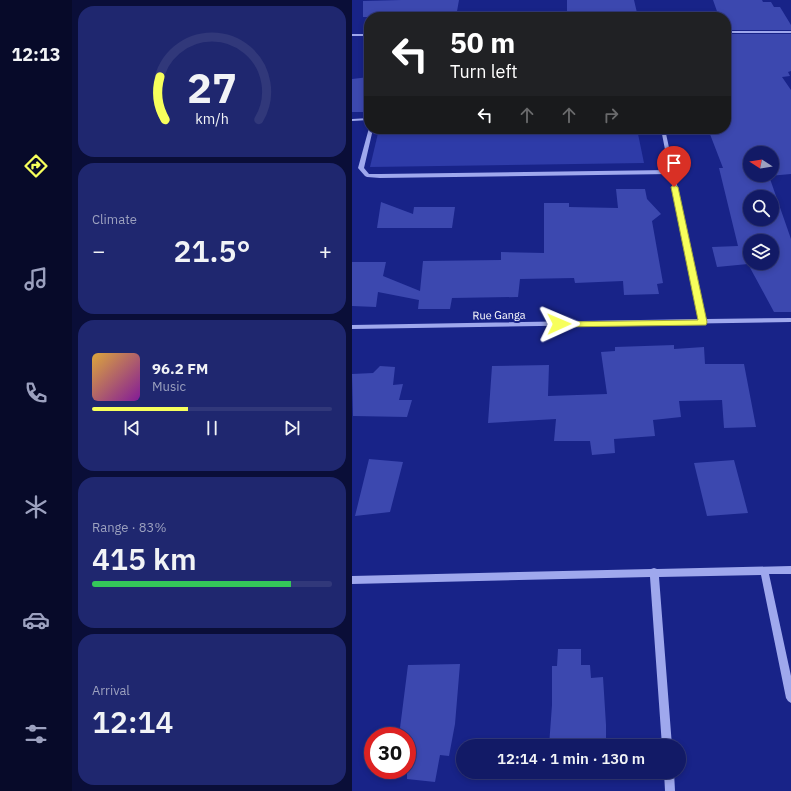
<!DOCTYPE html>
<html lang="en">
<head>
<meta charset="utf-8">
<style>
  :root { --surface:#121a66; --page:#1f276f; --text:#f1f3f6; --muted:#9ca1bf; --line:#31387a; --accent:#f7ff5c }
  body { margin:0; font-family:"IBM Plex Sans",sans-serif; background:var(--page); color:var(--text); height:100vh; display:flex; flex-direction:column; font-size:15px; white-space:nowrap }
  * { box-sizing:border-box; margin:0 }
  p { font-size:13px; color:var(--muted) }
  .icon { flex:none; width:22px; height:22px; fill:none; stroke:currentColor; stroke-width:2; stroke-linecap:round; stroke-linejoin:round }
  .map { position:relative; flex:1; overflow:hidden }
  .side { display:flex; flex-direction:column; gap:6px; padding:6px; background:#0a0e38; width:280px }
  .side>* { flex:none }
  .guide { position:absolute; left:12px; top:12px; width:367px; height:122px; border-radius:16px; box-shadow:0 2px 6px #0003,0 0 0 1px var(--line); background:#202124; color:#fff; overflow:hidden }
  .needle { width:26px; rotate:282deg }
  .fabs { position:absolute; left:391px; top:146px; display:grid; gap:8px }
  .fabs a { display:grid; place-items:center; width:36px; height:36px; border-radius:50%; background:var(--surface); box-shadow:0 2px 6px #0003,0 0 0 1px var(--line); font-size:20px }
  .speed { position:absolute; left:12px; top:727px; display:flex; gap:8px; font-size:20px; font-weight:700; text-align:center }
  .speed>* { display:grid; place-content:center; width:52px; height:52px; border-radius:50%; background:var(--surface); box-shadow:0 2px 6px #0003,0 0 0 1px var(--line); line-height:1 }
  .speed .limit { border:6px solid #d22; background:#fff; color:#111 }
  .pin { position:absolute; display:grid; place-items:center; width:34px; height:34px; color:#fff; margin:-41px -17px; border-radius:50% 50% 50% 0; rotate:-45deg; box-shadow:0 0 4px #0007 }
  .pin .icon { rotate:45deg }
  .me { position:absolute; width:44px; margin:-22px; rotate:89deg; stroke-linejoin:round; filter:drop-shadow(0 0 3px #0008) }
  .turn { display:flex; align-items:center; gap:14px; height:84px; padding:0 20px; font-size:18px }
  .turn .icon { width:52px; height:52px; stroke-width:2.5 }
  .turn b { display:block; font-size:28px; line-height:34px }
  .lanes { display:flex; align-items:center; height:38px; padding:0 20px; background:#0003; justify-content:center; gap:20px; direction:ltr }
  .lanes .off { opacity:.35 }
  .big { font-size:30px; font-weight:600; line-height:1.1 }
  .side .tile { flex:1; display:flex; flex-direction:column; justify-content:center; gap:6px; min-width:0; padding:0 14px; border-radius:16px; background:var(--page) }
  .side .dial { align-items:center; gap:0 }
  .dial svg { height:104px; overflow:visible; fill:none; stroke:var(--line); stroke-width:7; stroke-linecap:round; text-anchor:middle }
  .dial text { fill:var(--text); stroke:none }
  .song { display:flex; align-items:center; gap:12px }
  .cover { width:48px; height:48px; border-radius:6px; background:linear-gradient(135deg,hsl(40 70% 55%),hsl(290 70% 35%)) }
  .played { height:4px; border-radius:2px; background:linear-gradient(90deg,var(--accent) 40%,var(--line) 40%) }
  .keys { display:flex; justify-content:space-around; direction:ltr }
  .heat { display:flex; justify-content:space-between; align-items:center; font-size:22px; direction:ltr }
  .charge { height:6px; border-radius:3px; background:linear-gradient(90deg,#34c759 83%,var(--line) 0) }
  .trip { position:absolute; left:104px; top:739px; width:230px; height:40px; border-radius:20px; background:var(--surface); box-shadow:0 2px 6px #0003,0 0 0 1px var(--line); font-weight:600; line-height:40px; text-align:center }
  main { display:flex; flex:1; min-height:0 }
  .tabs { display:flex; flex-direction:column; width:72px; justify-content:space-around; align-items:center; background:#070a29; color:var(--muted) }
  .tabs .icon { width:28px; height:28px }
  .tabs .on { color:var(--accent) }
  .tabs b { font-size:18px; color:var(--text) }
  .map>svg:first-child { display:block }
  .green { fill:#2e3ba8 }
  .building { fill:#3c48af; fill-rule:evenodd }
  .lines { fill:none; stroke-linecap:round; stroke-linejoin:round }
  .minor { fill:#9fa8ed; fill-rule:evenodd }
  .route { fill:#f7ff5c; stroke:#a1a63c }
  .labels { text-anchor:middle; stroke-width:4; stroke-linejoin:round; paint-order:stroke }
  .street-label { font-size:11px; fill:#fff; stroke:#182388 }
</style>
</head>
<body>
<main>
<nav class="tabs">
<b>12:13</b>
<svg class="icon on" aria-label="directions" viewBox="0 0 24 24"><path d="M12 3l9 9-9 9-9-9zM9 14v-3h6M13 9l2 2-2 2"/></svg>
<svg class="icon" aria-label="music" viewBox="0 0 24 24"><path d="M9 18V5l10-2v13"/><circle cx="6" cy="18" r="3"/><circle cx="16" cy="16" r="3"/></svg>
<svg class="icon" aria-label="phone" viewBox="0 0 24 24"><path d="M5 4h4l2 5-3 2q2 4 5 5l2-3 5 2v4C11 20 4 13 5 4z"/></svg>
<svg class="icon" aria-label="climate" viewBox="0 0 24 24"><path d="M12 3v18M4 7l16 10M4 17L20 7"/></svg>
<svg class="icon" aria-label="car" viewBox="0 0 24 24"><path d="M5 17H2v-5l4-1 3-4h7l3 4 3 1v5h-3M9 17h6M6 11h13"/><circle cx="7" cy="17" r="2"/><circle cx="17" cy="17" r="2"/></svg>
<svg class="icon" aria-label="filters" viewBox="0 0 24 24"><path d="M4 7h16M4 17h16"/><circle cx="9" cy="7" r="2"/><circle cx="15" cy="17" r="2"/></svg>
</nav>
<section class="side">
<div class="tile dial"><svg viewBox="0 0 100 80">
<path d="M14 69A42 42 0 1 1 86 69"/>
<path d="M14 69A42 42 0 0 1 10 36" stroke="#f7ff5c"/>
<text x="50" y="56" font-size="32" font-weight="700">27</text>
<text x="50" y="72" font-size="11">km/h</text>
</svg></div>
<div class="tile"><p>Climate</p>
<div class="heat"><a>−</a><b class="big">21.5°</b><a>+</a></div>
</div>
<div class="tile">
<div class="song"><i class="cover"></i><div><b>96.2 FM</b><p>Music</p></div></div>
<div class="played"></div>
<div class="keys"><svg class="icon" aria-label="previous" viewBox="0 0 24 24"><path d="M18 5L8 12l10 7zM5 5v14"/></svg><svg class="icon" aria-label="pause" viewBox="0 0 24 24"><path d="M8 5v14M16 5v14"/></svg><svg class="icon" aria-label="next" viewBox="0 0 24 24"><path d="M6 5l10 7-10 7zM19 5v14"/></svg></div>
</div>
<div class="tile"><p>Range · 83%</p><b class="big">415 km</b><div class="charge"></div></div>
<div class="tile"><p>Arrival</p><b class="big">12:14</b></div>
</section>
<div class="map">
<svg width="439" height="791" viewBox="0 0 439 791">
  <rect width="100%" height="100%" fill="#182388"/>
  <path class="green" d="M27,129h258l7,34 -274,4z"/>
  <path class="building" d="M49,0h58l-3,17h-93v-16z
    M215,0h67l4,17h-71z
    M361,0h49l1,2h8l3,5h6l11,18v5h-65v-13h-7z
    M374,34h65v37l-3,1 2,4 -8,1 9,13v84l-22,2 22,63v73h-17l-26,-48 -31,3 -5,-20 26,-1 -19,-78h4l-15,-39h18zM398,153h22v22h-22zM398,197h22v22h-22zM398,241h22v22h-22z
    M17,77v35h-17v-33z
    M264,189h29l2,10 14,15 -9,7 11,62 -6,1 2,10 -35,1 -1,-14 -48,2 -1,-5 -54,1 -2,18 -66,1 -2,11h-32l1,-9 -41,-8 -2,15 -24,-1v-44h34l-3,14 37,15 3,-30 78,-1v-8l43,1v-50h25v4l49,1z
    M29,202l32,12 1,-7h41l-3,21h-75z
    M322,345v4l30,-2 1,17h39l12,63 -32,1 -2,-28 -43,1 2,16 -28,3 2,16 -41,3 1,14 -23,2 -2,-14h-36l2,-22 -68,4 4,-57 57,-1 -1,31 59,-2 -6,-42 14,-1v-4z
    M28,366l15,1 -2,18 10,-1 -4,16h13l-5,17 -54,-1 -1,-42 21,-1z
    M17,459l34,3 -13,50 -35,4z
    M382,460l14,53 -41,3 -13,-53z
    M206,649h23v16h9l1,13 12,-1 3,48v21h-57l3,-41v-39h5z
    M108,664l-5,60 -6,32 -9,-1 -5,27 -28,-3v-43h-8l9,-71z
    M195,772h50v7l-50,-3z"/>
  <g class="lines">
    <path class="minor" d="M374,31h65v2h-65z
      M0,34h17v2h-17z
      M17,118v2l-17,1v-2z
      M17,128l4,1 -9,39 5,6h11l289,-4 -8,-41h4l41,190 85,-1v4l-439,7v-4l347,-6 -29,-145 -290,4 -13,-1 -2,-1 -7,-8z
      M439,566v8h-22l22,102v27l-3,-2 -2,-3 -25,-123 -102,2 13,169h-10l-12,-169 -298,7v-8l299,-7 3,-1 3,1z
      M312,772h10l1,19h-10z"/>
  </g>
  <path class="route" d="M322,185l4,2 29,135 -1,3 -150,2 -1,-3 4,-2 139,-2 -27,-133z"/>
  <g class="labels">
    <g class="street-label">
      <text transform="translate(147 315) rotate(-1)" y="4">Rue Ganga</text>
    </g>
  </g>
</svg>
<div class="fabs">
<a><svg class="needle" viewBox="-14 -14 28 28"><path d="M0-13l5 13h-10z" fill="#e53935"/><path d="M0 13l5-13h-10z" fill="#9ca1bf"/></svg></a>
<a><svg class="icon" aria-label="search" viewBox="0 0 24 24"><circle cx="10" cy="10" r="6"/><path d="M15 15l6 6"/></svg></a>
<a><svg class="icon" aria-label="layers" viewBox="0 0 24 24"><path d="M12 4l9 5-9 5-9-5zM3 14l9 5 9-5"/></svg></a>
</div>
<div class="speed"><div class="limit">30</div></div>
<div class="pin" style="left:322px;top:187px;background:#d93025"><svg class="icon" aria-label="arrive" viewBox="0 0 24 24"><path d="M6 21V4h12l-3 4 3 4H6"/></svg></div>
<svg class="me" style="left:207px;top:324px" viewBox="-20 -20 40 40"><path d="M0-17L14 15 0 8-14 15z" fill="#f7ff5c" stroke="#fff" stroke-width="4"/></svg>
<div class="trip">12:14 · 1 min · 130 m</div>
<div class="guide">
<div class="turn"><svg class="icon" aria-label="left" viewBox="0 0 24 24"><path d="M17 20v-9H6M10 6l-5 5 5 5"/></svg><div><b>50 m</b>Turn left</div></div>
<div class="lanes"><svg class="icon" aria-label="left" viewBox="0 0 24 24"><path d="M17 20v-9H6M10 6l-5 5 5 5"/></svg><svg class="icon off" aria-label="ahead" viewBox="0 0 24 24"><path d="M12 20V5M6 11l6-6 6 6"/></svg><svg class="icon off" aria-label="ahead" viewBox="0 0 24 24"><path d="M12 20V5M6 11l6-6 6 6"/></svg><svg class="icon off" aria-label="right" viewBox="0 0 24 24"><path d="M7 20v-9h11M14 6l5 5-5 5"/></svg></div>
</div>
</div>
</main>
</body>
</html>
